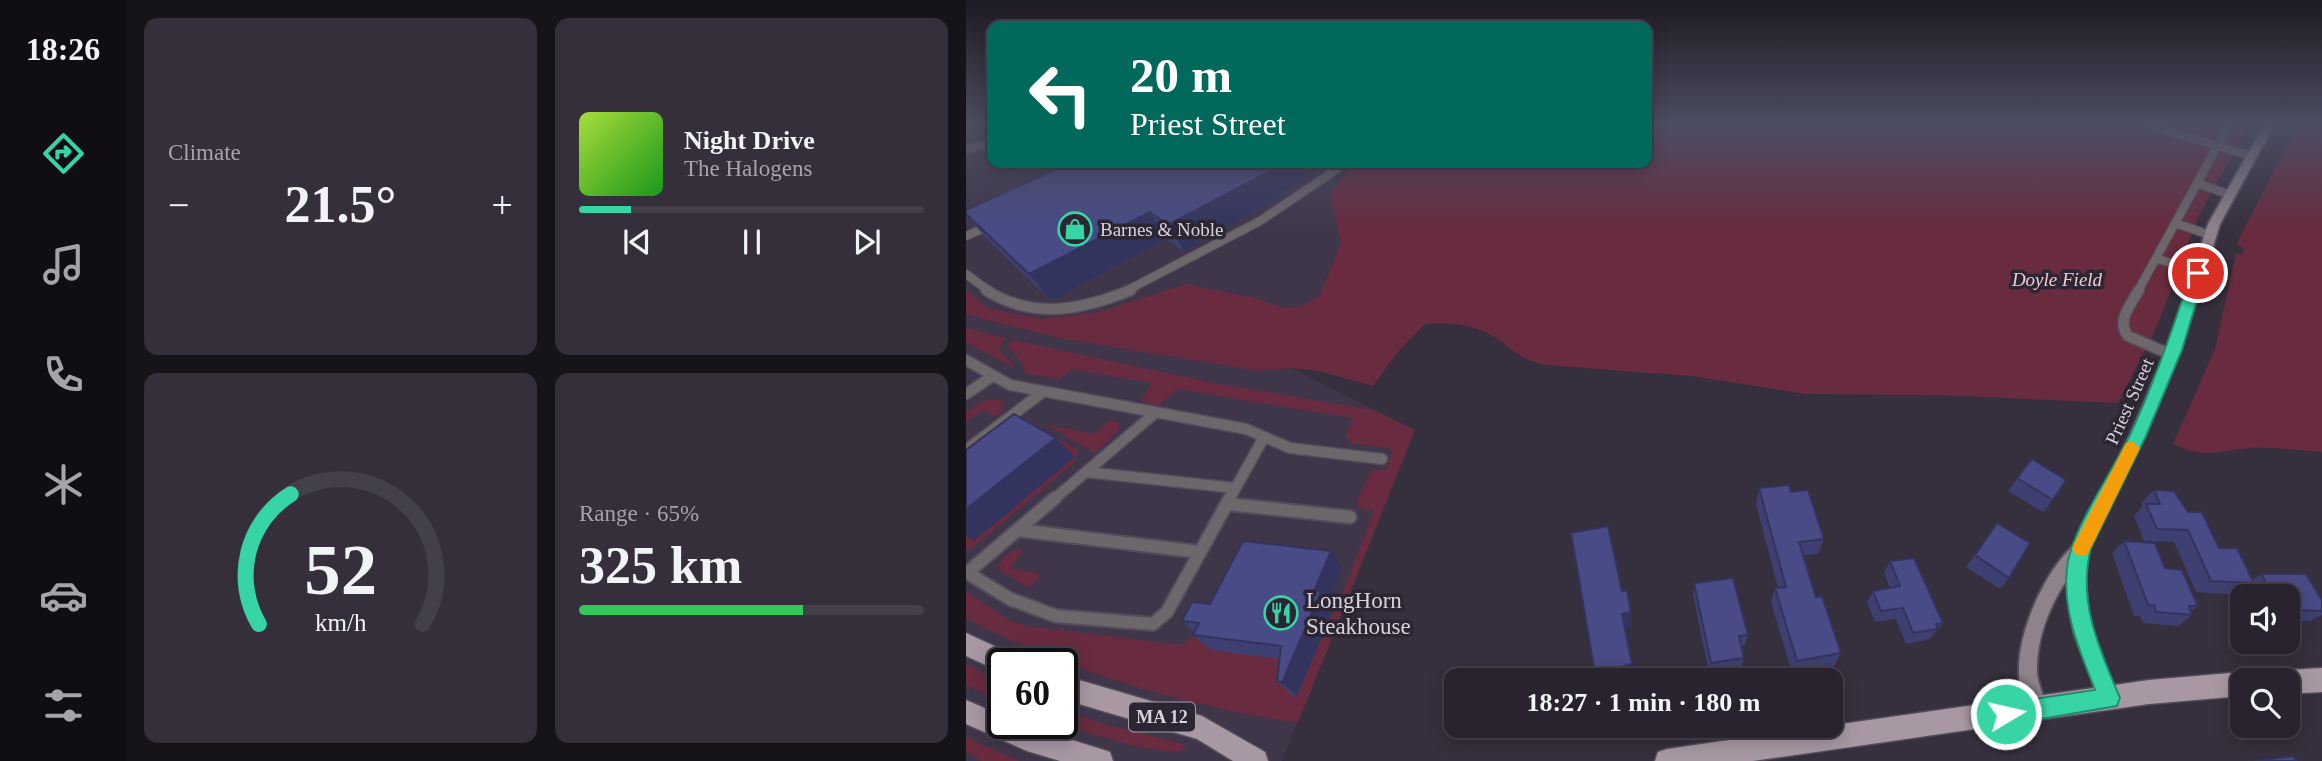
<!DOCTYPE html>
<html lang="en">
<head>
<meta charset="utf-8">
<style>
  :root { --surface:#28232e; --page:#342f3a; --text:#f1f3f6; --muted:#a5a4aa; --line:#44404a; --accent:#37d4a6 }
  body { margin:0; font-family:Georgia,serif; background:var(--page); color:var(--text); height:100vh; display:flex; flex-direction:column; font-size:26px; white-space:nowrap }
  * { box-sizing:border-box; margin:0 }
  p { font-size:23px; color:var(--muted) }
  .icon { flex:none; width:38px; height:38px; fill:none; stroke:currentColor; stroke-width:2; stroke-linecap:round; stroke-linejoin:round }
  .map { position:relative; flex:1; overflow:hidden }
  .details { display:flex; flex-direction:column; gap:18px; padding:18px; background:#161319; width:840px }
  .details>* { flex:none }
  .banner { position:absolute; left:21px; top:21px; width:665px; height:147px; border-radius:14px; box-shadow:0 4px 18px #0003,0 0 0 2px var(--line); background:#00695c; color:#fff; overflow:hidden }
  .buttons { position:absolute; left:1264px; top:584px; display:grid; gap:14px }
  .buttons a { display:grid; place-items:center; width:70px; height:70px; border-radius:14px; background:var(--surface); box-shadow:0 4px 18px #0003,0 0 0 2px var(--line); font-size:35px }
  .speed { position:absolute; left:21px; top:648px; display:flex; gap:14px; font-size:35px; font-weight:700; text-align:center }
  .speed>* { display:grid; place-content:center; width:91px; height:91px; border-radius:50%; background:var(--surface); box-shadow:0 4px 18px #0003,0 0 0 2px var(--line); line-height:1 }
  .speed .limit { border:4px solid #111; border-radius:10px; background:#fff; color:#111 }
  .pin { position:absolute; display:grid; place-items:center; width:60px; height:60px; color:#fff; margin:-30px; border:4px solid #fff; border-radius:50%; box-shadow:0 2px 7px #0007 }
  .me { position:absolute; width:77px; margin:-38px; rotate:81deg; stroke-linejoin:round; filter:drop-shadow(0 0 5px #0008) }
  .turn { display:flex; align-items:center; gap:24px; height:147px; padding:0 28px; font-size:32px }
  .turn .icon { width:91px; height:91px; stroke-width:2.5 }
  .turn b { display:block; font-size:49px; line-height:60px }
  .big { font-size:52px; font-weight:600; line-height:1.1 }
  .details .tile { flex:1; display:flex; flex-direction:column; justify-content:center; gap:10px; min-width:0; padding:0 24px; border-radius:14px; background:var(--page) }
  .details .dial { align-items:center; gap:0 }
  .dial svg { height:182px; overflow:visible; fill:none; stroke:var(--line); stroke-width:7; stroke-linecap:round; text-anchor:middle }
  .dial text { fill:var(--text); stroke:none }
  .song { display:flex; align-items:center; gap:21px }
  .cover { width:84px; height:84px; border-radius:10px; background:linear-gradient(135deg,hsl(80 70% 55%),hsl(120 70% 35%)) }
  .played { height:7px; border-radius:4px; background:linear-gradient(90deg,var(--accent) 15%,var(--line) 15%) }
  .keys { display:flex; justify-content:space-around; direction:ltr }
  .heat { display:flex; justify-content:space-between; align-items:center; font-size:38px; direction:ltr }
  .charge { height:10px; border-radius:5px; background:linear-gradient(90deg,#34c759 65%,var(--line) 0) }
  .details .tiles { flex:1; display:grid; gap:18px; grid-template-columns:repeat(2,1fr) }
  .trip { position:absolute; left:478px; top:668px; width:399px; height:70px; border-radius:14px; background:var(--surface); box-shadow:0 4px 18px #0003,0 0 0 2px var(--line); font-weight:600; line-height:70px; text-align:center }
  main { display:flex; flex:1; min-height:0 }
  .tabs { display:flex; flex-direction:column; width:126px; justify-content:space-around; align-items:center; background:#100e12; color:var(--muted) }
  .tabs .icon { width:49px; height:49px }
  .tabs .active { color:var(--accent) }
  .tabs b { font-size:32px; color:var(--text) }
  .map>svg:first-child { display:block }
  .built { fill:#40364a; fill-rule:evenodd }
  .green { fill:#692b3f }
  .lines { fill:none; stroke-linecap:round; stroke-linejoin:round }
  .service-far2-casing { stroke:#534c59; stroke-width:10 }
  .service-far1-casing { stroke:#534c59; stroke-width:13 }
  .service-casing { stroke:#534c59; stroke-width:16 }
  .secondary-casing { stroke:#534c59; stroke-width:4 }
  .primary-casing { stroke:#534c59; stroke-width:3 }
  .service-far2 { stroke:#6d666b; stroke-width:8 }
  .service-far1 { stroke:#6d666b; stroke-width:10 }
  .service { stroke:#6d666b; stroke-width:12 }
  .secondary { fill:#8e828b; fill-rule:evenodd }
  .primary { fill:#a798a3; fill-rule:evenodd }
  .wall { fill:#3e4072 }
  .shaded-wall { fill:#32345d }
  .building { fill:#484b85; stroke:#32345d; stroke-width:2 }
  .route { fill:#37d4a6; stroke:#248a6c; stroke-width:2 }
  .slow { fill:#f59e0b }
  .labels { text-anchor:middle; stroke-width:7; stroke-linejoin:round; paint-order:stroke }
  .shield { fill:#2c2533; stroke:#a49ea9; stroke-width:2 }
  .shield-label { font-size:18px; font-weight:bold; fill:#d7d2db }
  .poi-label { font-size:19px; fill:#d7d2db; stroke:#2c2533; text-anchor:start }
  .park-label { font-size:19px; font-style:italic; fill:#f3c9d2; stroke:#2c2533 }
  .street-label { font-size:19px; fill:#d7d2db; stroke:#2c2533 }
  .near-poi-label { font-size:23px; fill:#d7d2db; stroke:#2c2533; text-anchor:start }
</style>
</head>
<body>
<main>
<nav class="tabs">
<b>18:26</b>
<svg class="icon active" aria-label="directions" viewBox="0 0 24 24"><path d="M12 3l9 9-9 9-9-9zM9 14v-3h6M13 9l2 2-2 2"/></svg>
<svg class="icon" aria-label="music" viewBox="0 0 24 24"><path d="M9 18V5l10-2v13"/><circle cx="6" cy="18" r="3"/><circle cx="16" cy="16" r="3"/></svg>
<svg class="icon" aria-label="phone" viewBox="0 0 24 24"><path d="M5 4h4l2 5-3 2q2 4 5 5l2-3 5 2v4C11 20 4 13 5 4z"/></svg>
<svg class="icon" aria-label="climate" viewBox="0 0 24 24"><path d="M12 3v18M4 7l16 10M4 17L20 7"/></svg>
<svg class="icon" aria-label="car" viewBox="0 0 24 24"><path d="M5 17H2v-5l4-1 3-4h7l3 4 3 1v5h-3M9 17h6M6 11h13"/><circle cx="7" cy="17" r="2"/><circle cx="17" cy="17" r="2"/></svg>
<svg class="icon" aria-label="filters" viewBox="0 0 24 24"><path d="M4 7h16M4 17h16"/><circle cx="9" cy="7" r="2"/><circle cx="15" cy="17" r="2"/></svg>
</nav>
<section class="details">
<div class="tiles">
<div class="tile"><p>Climate</p>
<div class="heat"><a>−</a><b class="big">21.5°</b><a>+</a></div>
</div>
<div class="tile">
<div class="song"><i class="cover"></i><div><b>Night Drive</b><p>The Halogens</p></div></div>
<div class="played"></div>
<div class="keys"><svg class="icon" aria-label="previous" viewBox="0 0 24 24"><path d="M18 5L8 12l10 7zM5 5v14"/></svg><svg class="icon" aria-label="pause" viewBox="0 0 24 24"><path d="M8 5v14M16 5v14"/></svg><svg class="icon" aria-label="next" viewBox="0 0 24 24"><path d="M6 5l10 7-10 7zM19 5v14"/></svg></div>
</div>
<div class="tile dial"><svg viewBox="0 0 100 80">
<path d="M14 69A42 42 0 1 1 86 69"/>
<path d="M14 69A42 42 0 0 1 28 12" stroke="#37d4a6"/>
<text x="50" y="56" font-size="32" font-weight="700">52</text>
<text x="50" y="72" font-size="11">km/h</text>
</svg></div>
<div class="tile"><p>Range · 65%</p><b class="big">325 km</b><div class="charge"></div></div>
</div>
</section>
<div class="map">
<svg width="1356" height="761" viewBox="0 0 1356 761">
  <rect width="100%" height="100%" fill="#362f3d"/>
  <path class="built" d="M0,125h26v38h382l-83,205 124,62 -133,331h-316zM37,663h59v60h-59z"/>
  <path class="green" d="M681,125h602l-50,90 -42,111 -39,77 -183,-8 -130,-1 -113,-18 -147,-11c-33,-8 -31,-18 -56,-31 -21,-11 -41,-11 -64,-10l-28,29 -24,33 -54,-15 -29,-3 -31,3 -200,-33 -93,-24v-25l21,19 55,11 57,-7 88,-28 71,15 26,9 19,-2 17,-11 21,-52 -11,-50 12,-15 20,-15h285z
    M1332,125h24v327c-24,-2 -49,-5 -73,-4 -32,3 -45,11 -76,-4l42,-95 21,-96 6,1 2,-5 -7,-5 5,-11z
    M0,328l39,10 -6,12 18,19 -51,-27z
    M48,340l194,42 165,28 42,20 -117,293c-117,-19 -227,-50 -332,-105v-27l45,30 16,5 155,19 11,-9 23,3 94,26 24,-57h3l37,-98 -12,-1 -6,-6 15,-32 15,-1 7,-21 -42,-6 -5,-7 7,-18 -176,-29 -19,17 -17,-5 11,-18 -81,-14 -11,10 -37,-6 2,-6 -18,-22z
    M28,399l12,2 -6,7 4,3 -10,5 -11,-6 -17,12v-10l17,-11z
    M143,421l10,2v7l-24,23 -50,-29 50,10z
    M87,436l25,14 -3,12 -104,87 -5,1v-14l8,5z
    M54,548l3,2 -13,18 31,6 -12,14 -32,-20 8,-13z
    M0,664l37,19v19l-37,-17z
    M96,708l38,15 84,21 2,4c-15,13 -101,-16 -122,-23l-6,-2h4z
    M0,737l53,24h-38l-15,-10z"/>
  <g class="lines">
    <defs>
      <path id="service-far2" d="M1182,125l104,31
        M0,149l26,-6
        M1231,183l33,12
        M1209,223l35,12
        M0,236l23,-10
        M1190,258l42,15
        M0,274l23,17
        M160,291l134,-70 86,-58
        M1172,291l91,-166"/>
      <path id="service-far1" d="M20,290c47,30 96,20 145,0
        M1173,290c-8,14 -23,31 -11,46l44,19
        M0,360l44,25 236,44 44,19 92,11
        M0,394l25,-17
        M0,450l77,-58
        M120,472l149,16
        M87,500l101,-86
        M263,500l35,-63"/>
      <path id="service" d="M261,504l123,13
        M51,530l183,22
        M0,572l44,27 46,17 97,8 14,-12 63,-114
        M1,573l88,-75"/>
      <path id="secondary" d="M1298,125h10l-54,99 -39,126 -37,87 -55,111 -4,28 3,38 4,19 26,65 -2,7 -7,2 -7,-2 -28,-72 -6,-55c-18,27 -32,61 -31,95 1,14 12,30 7,43l-7,3 -7,-3c-5,-14 -11,-28 -11,-42 -2,-41 25,-102 55,-129l56,-109 37,-86 41,-126z"/>
      <path id="primary" d="M0,633l48,22 3,8h-14v10l-37,-17z
        M1356,668v24l-35,2v-13h-11l3,-7 8,-4z
        M1276,672l8,4 2,5h-10v15l-93,8 -396,57h-98l3,-9 9,-3 482,-69z
        M96,675l140,41 63,36 3,9h-35l-36,-22 -135,-40z
        M0,700l37,16v7h15l83,26 9,3 3,9h-53l-33,-10 -61,-27z"/>
    </defs>
    <use href="#service-far2" class="service-far2-casing"/>
    <use href="#service-far1" class="service-far1-casing"/>
    <use href="#service" class="service-casing"/>
    <use href="#secondary" class="secondary-casing"/>
    <use href="#primary" class="primary-casing"/>
    <use href="#service-far2" class="service-far2"/>
    <use href="#service-far1" class="service-far1"/>
    <use href="#service" class="service"/>
    <use href="#secondary" class="secondary"/>
    <use href="#primary" class="primary"/>
  </g>
  <path class="wall" d="M104,163h249l-16,9 3,8 -24,12 1,4 -99,55 -18,-12 -115,62 -65,-63 -20,-23z
    M1066,459l21,41 -10,12 -35,-21z
    M793,488l32,4 33,47 -6,15 -15,1 13,42 25,56 -7,13 -42,7 -21,-71 4,-14h3l-22,-84z
    M1188,490l34,22 31,36 33,32 9,-6 61,26v15l-12,6h-23v-24h-36l-4,-9 -9,7 -42,-3 -22,-50 -30,-1 -10,-25 9,-10 -2,-3z
    M1031,523l12,55 -9,11 -34,-22z
    M1158,541l41,27 33,38 -7,5 1,4 -14,11 -35,-3 -3,-7h-6l-22,-63z
    M924,561l53,62 -13,16 -24,5 -10,-25 -21,3 -8,-20 6,-11 17,-3 -6,-15z
    M376,568l-13,34 5,6 -37,88 -5,-1 -15,-14 3,-22 -69,-9 -18,-15 1,-3 -12,-11z
    M728,583l54,52 -3,10 -4,1 3,12 -3,10 -32,5 -16,-78z"/>
  <path class="shaded-wall" d="M310,163h43l-16,9 3,8 -24,12 1,4 -99,55 -16,-26z
    M184,212l16,27 -115,62 -22,-27z
    M90,438l19,19 -101,84 -8,-6v-26z
    M365,551l11,17 -13,34 5,6 -37,88 -15,-13 32,-92z
    M665,612l1,16 -9,2 -1,-16z
    M666,664l1,14 -7,3h-30v-2l28,-13z"/>
  <path class="building" d="M104,163h206l-8,4 4,3 -104,55 -18,-13 -121,62 -63,-60v-4z
    M48,414l42,24 -90,71v-59z
    M1066,459l34,21 -13,20 -36,-22z
    M823,485l2,7 17,-2 16,49 -25,3 17,55 6,-1 19,57 -44,8 -22,-73 11,-1 -27,-99z
    M1188,490l20,1 14,21h14l17,36h18l17,35 -43,-2 -23,-51 -31,-1 -11,-25h14z
    M1031,523l33,20 -21,35 -34,-23z
    M642,526l14,65 5,-1 4,22 -9,2 10,50 -8,2 1,6 -29,7 -25,-146z
    M277,541l88,10 -17,40h7l-39,92 -5,-2 4,-35 -88,-11 6,-12 -17,-2 10,-19 18,2z
    M1158,541l31,2 10,25 17,2 16,36h-9l3,9 -36,-3 -2,-7h-6z
    M948,558l29,65 -7,1 2,5 -25,4 -10,-25 -22,3 -8,-20 27,-5 -10,-25z
    M1295,574h45l16,26v11l-35,-1v-13h-13z
    M767,578l15,57 -9,1 5,22 -33,5 -17,-80z
    M1327,756l4,5h-42z"/>
  <linearGradient id="sky" x2="0" y2="1"><stop stop-color="#1e1a22"/><stop offset="0.54" stop-color="#4c4d62"/><stop offset="1" stop-color="#4c4d62" stop-opacity="0"/></linearGradient>
  <rect width="1356" height="231" fill="url(#sky)"/>
  <path class="route" d="M1232,268l7,5 -23,77 -36,86 -55,112c-14,54 9,102 29,150l-3,8 -111,19 -8,-3 -3,-8 3,-8 8,-3 89,-13c-16,-41 -35,-83 -27,-129 7,-36 44,-89 61,-124 25,-53 44,-108 62,-164z"/>
  <path class="slow" d="M1166,441l8,7 -52,106 -7,2 -6,-2 -3,-6 3,-6 51,-99z"/>
  <defs>
    <symbol id="shop-ring" viewBox="-11 -11 22 22"><circle r="9.5" fill="#2c2533" stroke="#37d4a6" stroke-width="1.5"/><path d="M-5-2.5h2.3a2.7 3.5 0 0 1 5.4 0H5L5.5 6h-11ZM-1.5-2.5h3a1.5 2.3 0 0 0-3 0Z" fill="#37d4a6"/></symbol>
    <symbol id="restaurant-ring" viewBox="-11 -11 22 22"><circle r="9.5" fill="#2c2533" stroke="#37d4a6" stroke-width="1.5"/><path d="M-5-6h1v4h1v-4h1v4h1v-4h1v5L-1.5 .5V6h-2V.5L-5-1ZM5-6V6H3V1.5H1.5Q1.5-4 5-6Z" fill="#37d4a6"/></symbol>
  </defs>
  <g fill-rule="evenodd">
    <use href="#shop-ring" x="90" y="210" width="38" height="38"/>
    <use href="#restaurant-ring" x="296" y="594" width="38" height="38"/>
  </g>
  <g class="labels">
    <rect class="shield" x="163" y="702.5" width="66" height="29" rx="5"/>
    <g class="shield-label">
      <text x="196" y="723">MA 12</text>
    </g>
    <g class="poi-label">
      <text x="134" y="236">Barnes &amp; Noble</text>
    </g>
    <g class="park-label">
      <text x="1091" y="286">Doyle Field</text>
    </g>
    <g class="street-label">
      <text transform="translate(1163 401) rotate(-66)" y="7">Priest Street</text>
    </g>
    <g class="near-poi-label">
      <text x="340" y="608">LongHorn<tspan x="340" dy="26">Steakhouse</tspan></text>
    </g>
  </g>
</svg>
<div class="buttons">
<a><svg class="icon" aria-label="sound" viewBox="0 0 24 24"><path d="M4 9h4l5-4v14l-5-4H4zM17 9q2 3 0 6"/></svg></a>
<a><svg class="icon" aria-label="search" viewBox="0 0 24 24"><circle cx="10" cy="10" r="6"/><path d="M15 15l6 6"/></svg></a>
</div>
<div class="speed"><div class="limit">60</div></div>
<div class="pin" style="left:1232px;top:273px;background:#d93025"><svg class="icon" aria-label="arrive" viewBox="0 0 24 24"><path d="M6 21V4h12l-3 4 3 4H6"/></svg></div>
<svg class="me" style="left:1040px;top:714px" viewBox="-20 -20 40 40"><circle r="17" fill="#37d4a6" stroke="#fff" stroke-width="3"/><path d="M0-11L8 9 0 5-8 9z" fill="#fff"/></svg>
<div class="trip">18:27 · 1 min · 180 m</div>
<div class="banner">
<div class="turn"><svg class="icon" aria-label="left" viewBox="0 0 24 24"><path d="M17 20v-9H6M10 6l-5 5 5 5"/></svg><div><b>20 m</b>Priest Street</div></div>
</div>
</div>
</main>
</body>
</html>
